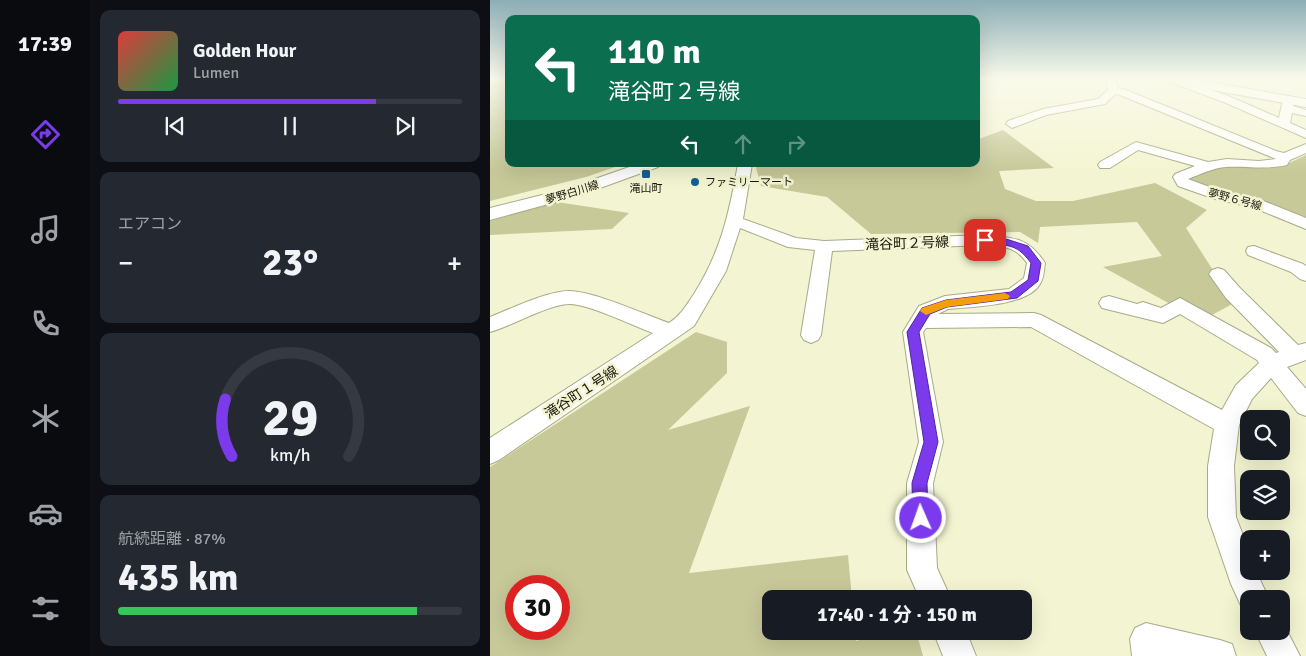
<!DOCTYPE html>
<html lang="ja">
<head>
<meta charset="utf-8">
<style>
  :root { --surface:#171b24; --page:#242831; --text:#f1f3f6; --muted:#9ea1a6; --line:#363941; --accent:#7c3aed }
  body { margin:0; font-family:Signika,"Noto Sans JP",sans-serif; background:var(--page); color:var(--text); height:100vh; display:flex; flex-direction:column; font-size:19px; white-space:nowrap }
  * { box-sizing:border-box; margin:0 }
  p { font-size:16px; color:var(--muted) }
  .icon { flex:none; width:28px; height:28px; fill:none; stroke:currentColor; stroke-width:2; stroke-linecap:round; stroke-linejoin:round }
  .map { position:relative; flex:1; overflow:hidden }
  .sheet { display:flex; flex-direction:column; gap:10px; padding:10px; background:#0d0f14; width:400px }
  .sheet>* { flex:none }
  .top-card { position:absolute; left:15px; top:15px; width:475px; height:152px; border-radius:10px; box-shadow:0 5px 20px #0002; background:#0b6e4f; color:#fff; overflow:hidden }
  .buttons { position:absolute; left:750px; top:410px; display:grid; gap:10px }
  .buttons a { display:grid; place-items:center; width:50px; height:50px; border-radius:10px; background:var(--surface); box-shadow:0 5px 20px #0002; font-size:25px }
  .speed { position:absolute; left:15px; top:575px; display:flex; gap:10px; font-size:25px; font-weight:700; text-align:center }
  .speed>* { display:grid; place-content:center; width:65px; height:65px; border-radius:50%; background:var(--surface); box-shadow:0 5px 20px #0002; line-height:1 }
  .speed .limit { border:8px solid #d22; background:#fff; color:#111 }
  .pin { position:absolute; display:grid; place-items:center; width:42px; height:42px; color:#fff; margin:-21px; border-radius:10px; box-shadow:0 2px 8px #0006 }
  .me { position:absolute; width:55px; margin:-28px; rotate:358deg; stroke-linejoin:round; filter:drop-shadow(0 0 4px #0008) }
  .turn { display:flex; align-items:center; gap:18px; height:105px; padding:0 20px; font-size:22px }
  .turn .icon { width:65px; height:65px; stroke-width:2.5 }
  .turn b { display:block; font-size:35px; line-height:42px }
  .lanes { display:flex; align-items:center; height:48px; padding:0 20px; background:#0003; justify-content:center; gap:25px; direction:ltr }
  .lanes .off { opacity:.35 }
  .big { font-size:38px; font-weight:700; line-height:1.1 }
  .sheet .tile { flex:1; display:flex; flex-direction:column; justify-content:center; gap:8px; min-width:0; padding:0 18px; border-radius:10px; background:var(--page) }
  .sheet .dial { align-items:center; gap:0 }
  .dial svg { height:130px; overflow:visible; fill:none; stroke:var(--line); stroke-width:7; stroke-linecap:round; text-anchor:middle }
  .dial text { fill:var(--text); stroke:none }
  .song { display:flex; align-items:center; gap:15px }
  .cover { width:60px; height:60px; border-radius:8px; background:linear-gradient(135deg,hsl(0 70% 55%),hsl(140 70% 35%)) }
  .played { height:5px; border-radius:2px; background:linear-gradient(90deg,var(--accent) 75%,var(--line) 75%) }
  .keys { display:flex; justify-content:space-around; direction:ltr }
  .heat { display:flex; justify-content:space-between; align-items:center; font-size:28px; direction:ltr }
  .charge { height:8px; border-radius:4px; background:linear-gradient(90deg,#34c759 87%,var(--line) 0) }
  .trip { position:absolute; left:272px; top:590px; width:270px; height:50px; border-radius:10px; background:var(--surface); box-shadow:0 5px 20px #0002; font-weight:700; line-height:50px; text-align:center }
  main { display:flex; flex:1; min-height:0 }
  .tab-bar { display:flex; flex-direction:column; width:90px; justify-content:space-around; align-items:center; background:#090b0e; color:var(--muted) }
  .tab-bar .icon { width:35px; height:35px }
  .tab-bar .on { color:var(--accent) }
  .tab-bar b { font-size:22px; color:var(--text) }
  .map>svg:first-child { display:block }
  .green { fill:#c7c999; fill-rule:evenodd }
  .lines { fill:none; stroke-linecap:round; stroke-linejoin:round }
  .minor-casing { stroke:#a8aa88; stroke-width:2 }
  .tertiary-casing { stroke:#a8aa88; stroke-width:2 }
  .minor { fill:#fff; fill-rule:evenodd }
  .tertiary { fill:#fff; fill-rule:evenodd }
  .route { fill:#7c3aed; stroke:#51269a }
  .slow { fill:#f59e0b }
  .poi-dot { fill:#155f92; stroke:#f3f5d2; stroke-width:2 }
  .labels { text-anchor:middle; stroke-width:5; stroke-linejoin:round; paint-order:stroke }
  .far-poi-label { font-size:11px; fill:#17180b; stroke:#f3f5d2; text-anchor:start }
  .far-street-label { font-size:11px; fill:#17180b; stroke:#f3f5d2 }
  .street-label { font-size:14px; fill:#17180b; stroke:#f3f5d2 }
</style>
</head>
<body>
<main>
<nav class="tab-bar">
<b>17:39</b>
<svg class="icon on" aria-label="directions" viewBox="0 0 24 24"><path d="M12 3l9 9-9 9-9-9zM9 14v-3h6M13 9l2 2-2 2"/></svg>
<svg class="icon" aria-label="music" viewBox="0 0 24 24"><path d="M9 18V5l10-2v13"/><circle cx="6" cy="18" r="3"/><circle cx="16" cy="16" r="3"/></svg>
<svg class="icon" aria-label="phone" viewBox="0 0 24 24"><path d="M5 4h4l2 5-3 2q2 4 5 5l2-3 5 2v4C11 20 4 13 5 4z"/></svg>
<svg class="icon" aria-label="climate" viewBox="0 0 24 24"><path d="M12 3v18M4 7l16 10M4 17L20 7"/></svg>
<svg class="icon" aria-label="car" viewBox="0 0 24 24"><path d="M5 17H2v-5l4-1 3-4h7l3 4 3 1v5h-3M9 17h6M6 11h13"/><circle cx="7" cy="17" r="2"/><circle cx="17" cy="17" r="2"/></svg>
<svg class="icon" aria-label="filters" viewBox="0 0 24 24"><path d="M4 7h16M4 17h16"/><circle cx="9" cy="7" r="2"/><circle cx="15" cy="17" r="2"/></svg>
</nav>
<section class="sheet">
<div class="tile">
<div class="song"><i class="cover"></i><div><b>Golden Hour</b><p>Lumen</p></div></div>
<div class="played"></div>
<div class="keys"><svg class="icon" aria-label="previous" viewBox="0 0 24 24"><path d="M18 5L8 12l10 7zM5 5v14"/></svg><svg class="icon" aria-label="pause" viewBox="0 0 24 24"><path d="M8 5v14M16 5v14"/></svg><svg class="icon" aria-label="next" viewBox="0 0 24 24"><path d="M6 5l10 7-10 7zM19 5v14"/></svg></div>
</div>
<div class="tile"><p>エアコン</p>
<div class="heat"><a>−</a><b class="big">23°</b><a>+</a></div>
</div>
<div class="tile dial"><svg viewBox="0 0 100 80">
<path d="M14 69A42 42 0 1 1 86 69"/>
<path d="M14 69A42 42 0 0 1 10 34" stroke="#7c3aed"/>
<text x="50" y="56" font-size="32" font-weight="700">29</text>
<text x="50" y="72" font-size="11">km/h</text>
</svg></div>
<div class="tile"><p>航続距離 · 87%</p><b class="big">435 km</b><div class="charge"></div></div>
</section>
<div class="map">
<svg width="816" height="656" viewBox="0 0 816 656">
  <rect width="100%" height="100%" fill="#f3f5d2"/>
  <path class="green" d="M0,79h19v85h115l-38,13 -96,24z
    M513,130l51,38 -55,3 6,18 31,12h37l82,-18 52,27 -21,18 48,75 -33,18 -98,-54 59,-11 -25,-34 -97,5 -2,16 -18,-11 -149,2 -44,-37 -66,-11 -6,-22h221v-24z
    M816,155v65l-50,-21 -37,-7 -29,-10 -1,-3 19,-9 22,-4 32,2 23,-3z
    M67,202l72,11 -17,16 -122,6v-14z
    M206,332l31,10v31l-59,57 82,-24 -61,167 159,-18 4,44h-81v32h84l1,10 37,-10h23l7,25h-433v-189zM69,586v43h-43v-43z"/>
  <g class="lines">
    <defs>
      <path id="minor" d="M616,79h10l2,9 8,2 150,61 8,2 22,-9v9l-16,7 -3,5c-23,5 -39,1 -61,2 -13,1 -25,7 -38,12l35,13 38,8 45,18v11l-54,-22 -37,-8 -37,-13 -5,-9 2,-3 20,-8 -57,-16 -28,18h-10l-2,-3 2,-3 36,-20 72,20 19,-3 32,2 17,-2 -156,-64 -5,-1 -10,10 -59,11 -34,13 -6,-4 2,-3 35,-12 55,-10 10,-9z
        M672,79c29,-2 89,27 117,39l4,-19 5,-3 4,1 1,9 13,4v6l-14,-3 -2,10 16,7v8l-80,-35z
        M248,164h14l-9,55 53,19 28,3 161,-6c29,3 43,2 60,28 -1,6 -1,14 -4,19 -10,24 -70,25 -93,27l-10,5 96,-1 7,2 181,95 14,-25 23,-22 -2,-3 -77,-46 -17,9 -61,-15 -3,-5 3,-5 7,-2 28,8 6,-2 18,6 19,-10 91,50 5,5 3,-1 -53,-54 -17,-24 3,-4 6,-2 6,2 16,18 58,57 8,-2v17l-19,7 19,22v27l-8,-3 -27,-35 -19,21 -13,26 -5,41 2,51 13,34v20h7l13,28h-20v13l-6,-2 -12,-26 -23,-67v-51l6,-37 -183,-102 -105,1 -3,4 20,110 -10,41 4,85 14,31h-31l-13,-29v-87l12,-41 -16,-110 16,-26 26,-10 64,-7 15,-11 3,-15c-12,-17 -22,-16 -42,-18l-153,6 -11,84 -3,5 -7,3 -7,-3 -3,-5 14,-85 -27,-3 -48,-19 -14,43 -32,55 -195,134 -9,4v-26l163,-105c-19,-7 -65,-29 -83,-29 -21,0 -58,22 -80,28v-15c20,-8 60,-27 80,-26 26,1 73,23 99,32 12,-8 17,-17 25,-29 27,-43 35,-80 44,-130z
        M764,246l49,18 3,2v15l-6,-2 -9,-7 -43,-17 -2,-4 2,-4z
        M791,619l19,37h-33l-12,-25h26z
        M656,623l74,17 12,4 4,12h-104l-2,-17 5,-11z
        M443,631h33l10,25h-33z"/>
      <path id="tertiary" d="M677,79h25l114,20v8l-133,-24z
        M148,164h22l-2,3 -80,29 -88,24v-12l76,-19z"/>
    </defs>
    <use href="#minor" class="minor-casing"/>
    <use href="#tertiary" class="tertiary-casing"/>
    <use href="#minor" class="minor"/>
    <use href="#tertiary" class="tertiary"/>
  </g>
  <linearGradient id="sky" x2="0" y2="1"><stop stop-color="#8caeb6"/><stop offset="0.46" stop-color="#fafaeb"/><stop offset="1" stop-color="#fafaeb" stop-opacity="0"/></linearGradient>
  <rect width="816" height="171" fill="url(#sky)"/>
  <path class="route" d="M495,237l21,2 22,7 13,17 -3,18 -21,17 -70,9 -17,7 -11,18 19,110 -11,41 1,35 -2,5 -5,2 -6,-2 -2,-5 -1,-35 12,-41 -17,-110 15,-24 24,-8 65,-8 17,-12 3,-17c-16,-22 -25,-16 -49,-21l-1,-2z"/>
  <path class="slow" d="M515,293l5,3 -2,3 -61,8 -21,8 -6,-4 2,-3 24,-8z"/>
  <g class="poi-dot">
    <rect x="151" y="169" width="10" height="10" rx="2.5"/>
    <circle cx="205" cy="182" r="5"/>
  </g>
  <g class="labels">
    <g class="far-poi-label">
      <text x="215" y="186">ファミリーマート</text>
      <text x="156" y="192" text-anchor="middle">滝山町</text>
    </g>
    <g class="far-street-label">
      <text transform="translate(82 192) rotate(-17)" y="4">夢野白川線</text>
      <text transform="translate(745 199) rotate(15)" y="4">夢野６号線</text>
    </g>
    <g class="street-label">
      <text transform="translate(417 243) rotate(-2)" y="5">滝谷町２号線</text>
      <text transform="translate(91 392) rotate(-33)" y="5">滝谷町１号線</text>
    </g>
  </g>
</svg>
<div class="buttons">
<a><svg class="icon" aria-label="search" viewBox="0 0 24 24"><circle cx="10" cy="10" r="6"/><path d="M15 15l6 6"/></svg></a>
<a><svg class="icon" aria-label="layers" viewBox="0 0 24 24"><path d="M12 4l9 5-9 5-9-5zM3 14l9 5 9-5"/></svg></a>
<a>+</a>
<a>−</a>
</div>
<div class="speed"><div class="limit">30</div></div>
<div class="pin" style="left:495px;top:240px;background:#d93025"><svg class="icon" aria-label="arrive" viewBox="0 0 24 24"><path d="M6 21V4h12l-3 4 3 4H6"/></svg></div>
<svg class="me" style="left:431px;top:518px" viewBox="-20 -20 40 40"><circle r="17" fill="#7c3aed" stroke="#fff" stroke-width="3"/><path d="M0-11L8 9 0 5-8 9z" fill="#fff"/></svg>
<div class="trip">17:40 · 1 分 · 150 m</div>
<div class="top-card">
<div class="turn"><svg class="icon" aria-label="left" viewBox="0 0 24 24"><path d="M17 20v-9H6M10 6l-5 5 5 5"/></svg><div><b>110 m</b>滝谷町２号線</div></div>
<div class="lanes"><svg class="icon" aria-label="left" viewBox="0 0 24 24"><path d="M17 20v-9H6M10 6l-5 5 5 5"/></svg><svg class="icon off" aria-label="ahead" viewBox="0 0 24 24"><path d="M12 20V5M6 11l6-6 6 6"/></svg><svg class="icon off" aria-label="right" viewBox="0 0 24 24"><path d="M7 20v-9h11M14 6l5 5-5 5"/></svg></div>
</div>
</div>
</main>
</body>
</html>
